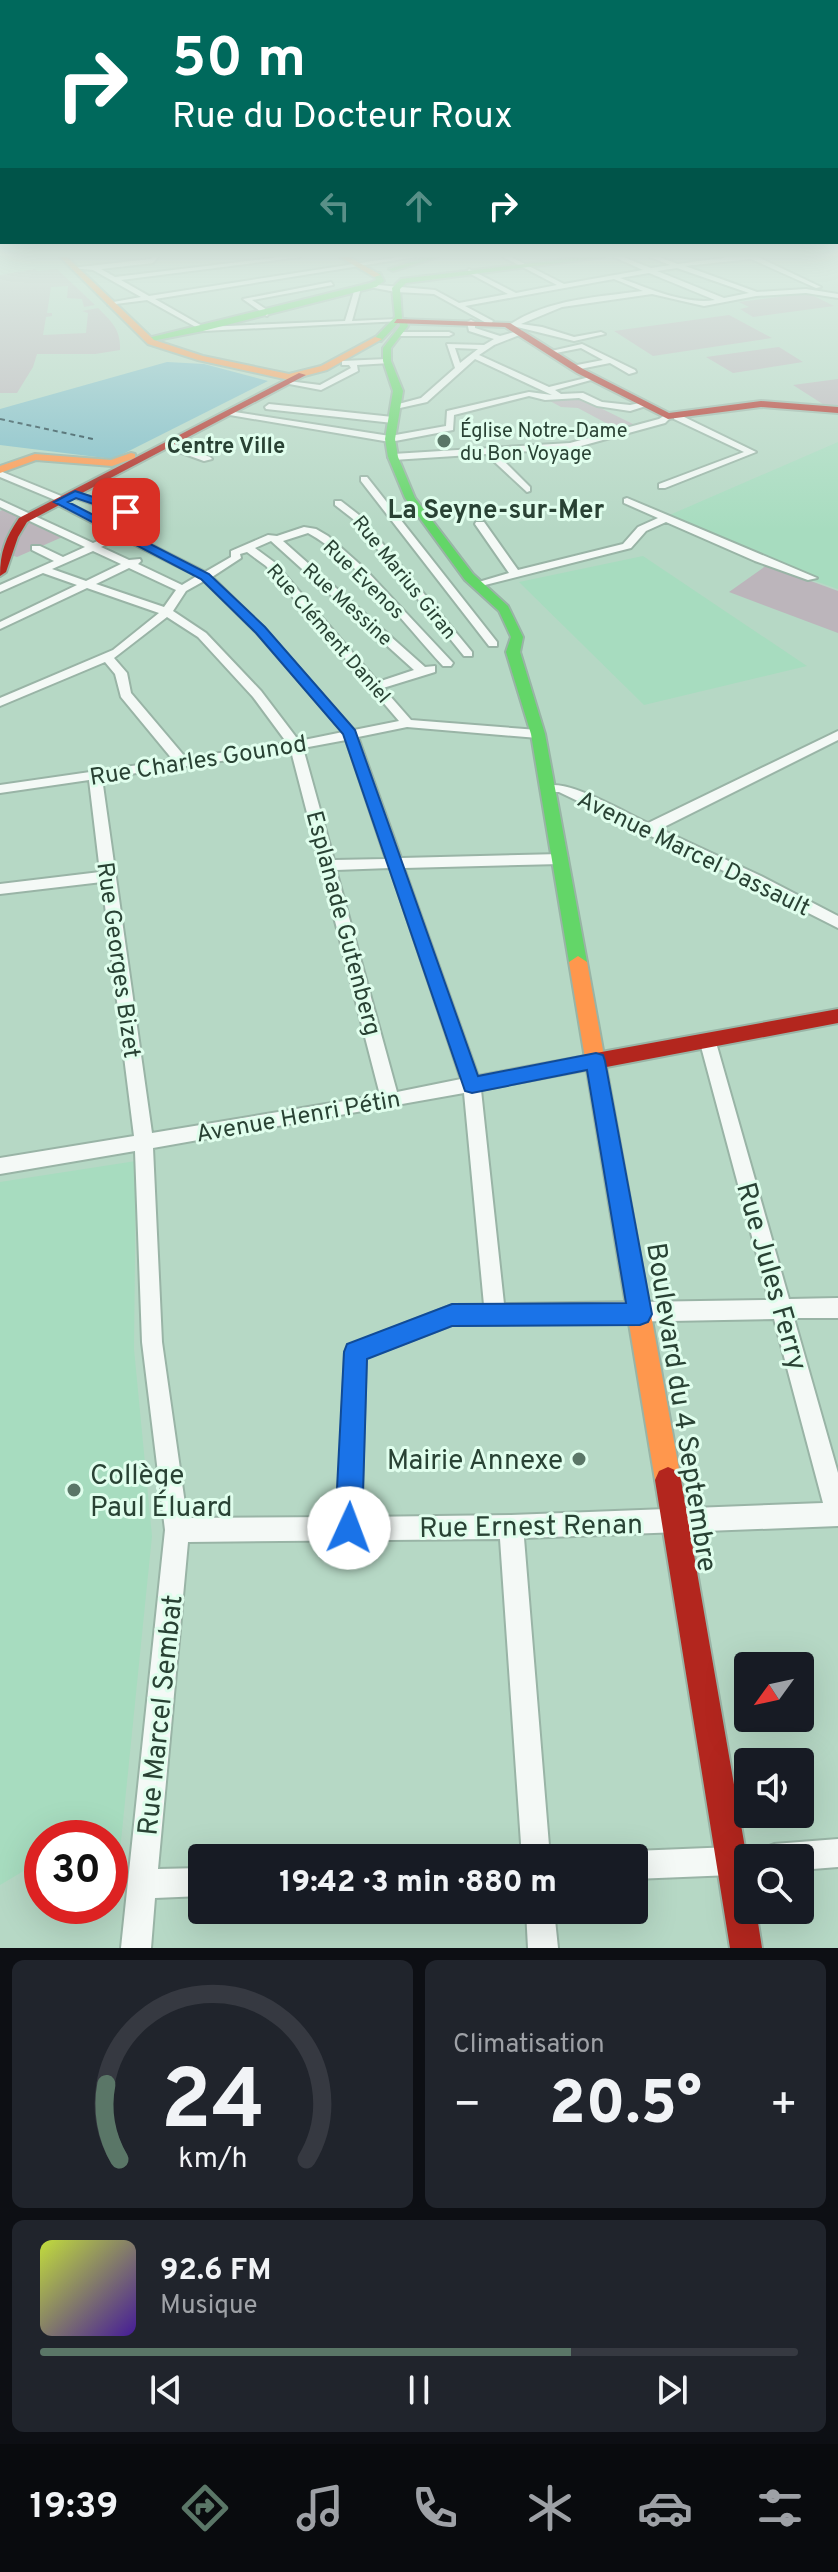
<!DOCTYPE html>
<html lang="fr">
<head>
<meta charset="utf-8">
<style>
  :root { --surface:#171b24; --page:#20242c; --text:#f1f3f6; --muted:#9ea1a6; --line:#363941; --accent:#5a7667 }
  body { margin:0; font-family:Overpass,sans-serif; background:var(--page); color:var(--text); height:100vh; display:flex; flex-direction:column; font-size:30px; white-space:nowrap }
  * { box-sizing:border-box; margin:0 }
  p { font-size:26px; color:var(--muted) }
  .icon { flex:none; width:44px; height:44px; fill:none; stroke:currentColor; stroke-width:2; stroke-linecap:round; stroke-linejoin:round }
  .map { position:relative; height:1948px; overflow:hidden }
  .drawer { display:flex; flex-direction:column; gap:12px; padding:12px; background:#0d0f14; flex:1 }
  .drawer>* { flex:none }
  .top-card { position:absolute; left:0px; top:0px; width:838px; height:244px; box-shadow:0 8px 32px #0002; background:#00695c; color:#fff; overflow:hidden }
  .needle { width:52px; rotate:237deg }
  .tools { position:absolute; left:734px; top:1652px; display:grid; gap:16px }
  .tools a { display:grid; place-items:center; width:80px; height:80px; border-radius:8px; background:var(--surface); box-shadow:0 8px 32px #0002; font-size:40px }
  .speed { position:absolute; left:24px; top:1820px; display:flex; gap:16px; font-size:40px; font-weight:700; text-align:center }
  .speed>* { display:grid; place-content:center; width:104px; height:104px; border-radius:50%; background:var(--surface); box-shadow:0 8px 32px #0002; line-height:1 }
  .speed .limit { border:12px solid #d22; background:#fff; color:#111 }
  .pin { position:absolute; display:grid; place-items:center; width:68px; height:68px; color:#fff; margin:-34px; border-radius:16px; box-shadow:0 4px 12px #0006 }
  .me { position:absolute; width:88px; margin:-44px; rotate:2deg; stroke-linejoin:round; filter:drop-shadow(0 0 6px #0008) }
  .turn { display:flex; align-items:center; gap:28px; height:168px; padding:0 40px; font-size:36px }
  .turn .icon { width:104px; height:104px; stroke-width:2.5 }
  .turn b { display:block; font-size:56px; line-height:68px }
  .lanes { display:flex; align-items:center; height:76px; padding:0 40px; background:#0003; justify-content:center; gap:40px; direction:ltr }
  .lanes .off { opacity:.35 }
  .big { font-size:60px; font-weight:800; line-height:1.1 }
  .drawer .card { flex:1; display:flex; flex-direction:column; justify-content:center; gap:12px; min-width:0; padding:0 28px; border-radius:12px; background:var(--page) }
  .drawer .dial { align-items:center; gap:0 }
  .dial svg { height:208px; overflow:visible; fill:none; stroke:var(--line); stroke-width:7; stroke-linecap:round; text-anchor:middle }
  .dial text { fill:var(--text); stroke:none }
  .song { display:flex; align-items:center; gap:24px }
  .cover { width:96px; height:96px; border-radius:12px; background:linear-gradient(135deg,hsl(70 70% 55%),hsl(260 70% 35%)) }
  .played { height:8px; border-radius:4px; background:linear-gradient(90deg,var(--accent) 70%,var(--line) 70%) }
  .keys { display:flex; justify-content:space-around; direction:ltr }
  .heat { display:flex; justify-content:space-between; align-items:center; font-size:44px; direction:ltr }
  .drawer .tiles { flex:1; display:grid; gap:12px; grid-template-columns:1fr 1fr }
  .card:last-child { grid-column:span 2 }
  .trip { position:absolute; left:188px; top:1844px; width:460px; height:80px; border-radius:8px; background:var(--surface); box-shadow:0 8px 32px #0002; font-weight:800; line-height:80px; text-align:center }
  .dock { display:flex; height:128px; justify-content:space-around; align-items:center; background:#090b0e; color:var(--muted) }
  .dock .icon { width:56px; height:56px }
  .dock .active { color:var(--accent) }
  .dock b { font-size:36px; color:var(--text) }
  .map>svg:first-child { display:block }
  .built { fill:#a7dcbf }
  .green { fill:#bcb5bb }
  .water { fill:#7fbdc7 }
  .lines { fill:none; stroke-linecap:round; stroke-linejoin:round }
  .ferry { stroke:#173a44; stroke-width:2; stroke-dasharray:5 4; stroke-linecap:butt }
  .street-casing { stroke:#99b4a6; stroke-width:4 }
  .fast-casing { stroke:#99b4a6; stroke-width:4 }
  .slow-casing { stroke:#99b4a6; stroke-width:4 }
  .jam-casing { stroke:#99b4a6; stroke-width:4 }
  .street { fill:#f4f9f6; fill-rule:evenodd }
  .fast { fill:#63d668; fill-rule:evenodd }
  .slow { fill:#ff974d; fill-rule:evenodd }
  .jam { fill:#b3261e; fill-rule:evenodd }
  .route { fill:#1a73e8; stroke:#114b97; stroke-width:2 }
  .poi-dot { fill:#5a7667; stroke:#e0feed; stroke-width:3 }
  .labels { text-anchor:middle; stroke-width:6; stroke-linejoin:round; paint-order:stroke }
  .far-poi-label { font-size:20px; fill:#294234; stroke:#e0feed; text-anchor:start }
  .far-street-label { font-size:20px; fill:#294234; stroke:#e0feed }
  .far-neighbourhood-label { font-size:22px; font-weight:bold; fill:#294234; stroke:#e0feed }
  .street-label { font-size:24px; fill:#294234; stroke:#e0feed }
  .far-district-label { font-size:26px; font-weight:bold; fill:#294234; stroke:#e0feed }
  .near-street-label { font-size:28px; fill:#294234; stroke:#e0feed }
  .near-poi-label { font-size:28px; fill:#294234; stroke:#e0feed; text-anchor:end }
</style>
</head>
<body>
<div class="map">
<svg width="838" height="1948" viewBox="0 0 838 1948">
  <rect width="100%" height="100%" fill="#b6d8c5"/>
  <path class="built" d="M838,442v147l-99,-35 -74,-37z
    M643,556l164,110 -163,39 -125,-123z
    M136,1161l-2,188 18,187 -32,315 -10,1v-14h-68v22l-42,25v-703z"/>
  <path class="green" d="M34,269l4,2 19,-2 38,36 -11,2 -2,-8 -15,-1 1,-12 -17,1 -4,26h5v3l-6,1 -3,18 43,-2 2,-20 -6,-2 16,-3c14,14 23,22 22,42l-25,4h-58l-4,13 -16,26h-17v-118z
    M808,293l26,13 -81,11 -13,-8 9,-2 -10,-5z
    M729,315l43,23 -119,18 -39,-25z
    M779,347l24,15 -70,11 -27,-16z
    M838,379v29h-9l-36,-23z
    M578,397l57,28 -16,5 -41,-22 -17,-1 -11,-6z
    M8,507l59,28 -50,22 -17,-6v-40z
    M767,565l71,26v42l-109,-41z"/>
  <path class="water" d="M167,362l37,2 64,17 -155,78 -113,-14v-36z"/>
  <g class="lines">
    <path class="ferry" d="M0,419l93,20"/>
    <defs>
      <path id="street" d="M152,257h6l-5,6 -52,6 14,8 165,-20h20l-179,23 28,16 250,-39h16l-260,42 49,28 141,-6 10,-33 3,-2 3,2 -9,33 45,-2 4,2 -198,10 -56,-31 -39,5v-2l33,-6 -48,-27 -22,-2 80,-9z
        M503,257h8l53,27 79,-14 -29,-13h9l28,11 19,-3 -20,-8h9l19,7 52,-7h28l63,30 -5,1 -65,-29 -66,7 72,26 49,-3 32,5v4l-32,-5 -50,3 -52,10 -52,-12 -90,13 -41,17 21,3 32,10 27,-5 4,2 -31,7 -65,-16c39,-26 89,-28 134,-34l-29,-12 -149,27 28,15 -3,4 -56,-31 -38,-2 -32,-6 3,-2 68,6 24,13 49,-9 -41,-22 2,-3 47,24 41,-8zM677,268l72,25 -25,5 -67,-27zM649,273l66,27c-30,5 -67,-12 -95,-22z
        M331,282l2,3 -81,15 18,12 -3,4 -24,-17z
        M471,320l4,2v6l25,8 22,-6v4l-28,11 -15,10 70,32 45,-11 4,2 -43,12 6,4 22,-1 19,9 28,3 15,-3 4,3 -19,6 -33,-5 -18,-8 -34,2 -16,-4 -75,19 -1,15 -63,12 -166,-28 4,-3 162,25 56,-10 1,-15 82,-19 23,3 -77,-36 -48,43 -36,8v-4l30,-8 34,-30 -8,-24 37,1 10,-6 -25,-8 -2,-9zM455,348l23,1 -18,14z
        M397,332h52l4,2 -4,2h-55z
        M582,344l53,26 1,2 -7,2 -19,-11 -35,7 -3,-4 31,-6 -22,-12 -30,6 -4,-2z
        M387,359l3,4 -33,2 1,6 -37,19 -37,-7 4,-2 32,4 31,-17 -2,-3h-7v-4z
        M269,404l124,13 4,3 -4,3 -127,-14 -1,-2z
        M668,413l4,3 -7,7 -95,26 -74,4 34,34v4l-3,1 -41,-38 -93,6 -5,-3 5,-3 177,-11 89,-24z
        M674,415h6l76,37 -91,36h-6v-4l85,-32 -70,-33z
        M168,442l42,15 2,2 -8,2 -39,-14 -1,-2z
        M0,471l66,27v4l56,28 21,-10 -71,-23v-4l83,25v4l-25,12 75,38 26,-15v-6l37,-16 9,1 27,-9 12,2 12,7 36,32 89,95 -2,3h-8c-38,-41 -87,-107 -135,-133l-25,8 142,126 10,-1v6l-52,16 28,32 127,10 6,4 -6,4 -131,-11 -49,10 43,121 160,-4 7,5 -7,5 -157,4 74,208 118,-22 6,2 3,5 -3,5 -6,2 -115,22 23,214 265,-4 -70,-261 2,-5h12l2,5 74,260 49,-1v20h-44l44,155v53l-314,12 26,320h-28l-22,-319 -312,3 -30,327 44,-1v28l-47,2 -4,50h-30l44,-418 -23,-188 -7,-191 -135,23v-16l134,-22 -32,-254 -102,12v-10l100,-12 -11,-92 -89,13v-8l173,-25 -52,-63 -6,-23 -10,-12 -105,44v-8l113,-48 46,-37 -72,-25 -87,41v-7l77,-37 -34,-12 -43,19v-7l54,-24 -22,-11v-4h8l23,11 22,-10 -85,-40v-7l93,43 21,-9 -58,-30 -1,-4 -55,-23zM121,538l76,38 -15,9 -44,-21 3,-3 -1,-2 -11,1 -28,-13zM271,541l143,129 -36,12 -104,-120 -19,-14zM93,551l28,13 -35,17 -34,-12zM247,552l19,14 133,155 -45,9 -90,-102 -52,-51 29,-19 -1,-4zM129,568l47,22 -12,17 -68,-23zM204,581l52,51 87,100 -44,9 -38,-50 -55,-58 -33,-22 13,-20zM167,617l31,20 55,60 34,46 -101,15 -55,-65 -4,-20 -13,-15zM346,740l40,119 -52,1 -31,-112zM291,751l89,344 -228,38 -50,-355zM390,868l71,211 -64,13 -61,-222zM464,1093l20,212h-32l-103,40 -4,7 -7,165 -151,1 -25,-176 -9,-194zM774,1319l49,184 -312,12 -150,2 5,-159 86,-33z
        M361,477h6l130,165v4h-8l-128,-165z
        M627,498l190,80 -9,2 -53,-19 -89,-39 -20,9 -15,17 -154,39 -5,-3 37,-11 -34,-49 1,-2h8l34,48 105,-26 15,-17 20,-9 -34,-15v-4z
        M335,501h6l18,14 113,137v4h-8l-111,-137 -18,-14z
        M838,731v9l-178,89 101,47 77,40v12l-87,-44 -192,-92h-10l-7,-4c19,-14 85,26 106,35z
        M838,1839v28l-38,3v-12h-40l4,-10 10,-4z
        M732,1847l10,4 4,10 -4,10 -10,4 -98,4v-21h-11l11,-7z
        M526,1910h28l4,38h-30z"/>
      <path id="fast" d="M427,257h11l-45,14 -4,-2z
        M582,257h22l-198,26 -6,6 2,30h4l2,7 -17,22v13l12,30 -8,48 3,18 17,41 58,76 35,32 15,31 -3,15 25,82 42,228 -9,6 -9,-6 -38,-228 -25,-82 5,-15 -12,-26 -34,-31 -60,-82 -17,-41 -3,-18 8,-48 -10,-30v-13l17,-22 -1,-4 -18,19 -7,-2 21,-22 -3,-29 9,-9z
        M374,273h6l4,8 -8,6 -173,44 -51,10 -4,-3 222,-55 6,-3z"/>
      <path id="slow" d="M60,257h7l87,83 49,16 86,18 32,-8 54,-29 7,2 -55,31 -38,10 -91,-20 -50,-16z
        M340,257h9l32,18 -7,2z
        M131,453l4,1v4l-23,8 -76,-6 -36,13v-7l35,-12 76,6z
        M578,956l9,6 94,518 -4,9 -9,4 -9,-4 -4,-9 -86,-518z"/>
      <path id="jam" d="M397,319l113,4 73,46 86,44 92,-12 77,6v6l-77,-6 -93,12 -91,-46 -72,-46 -111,-4z
        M299,373l7,2 -279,147 -9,15 -12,35 -6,4c0,-24 6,-39 19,-58z
        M838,1009v14l-242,46 -7,-3 -3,-5 3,-5 7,-3z
        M668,1467l9,4 4,9 67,385v45h8l6,38h-32l-75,-468 4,-9z"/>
    </defs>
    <use href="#street" class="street-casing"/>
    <use href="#fast" class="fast-casing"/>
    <use href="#slow" class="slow-casing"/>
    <use href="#jam" class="jam-casing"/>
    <use href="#street" class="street"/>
    <use href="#fast" class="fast"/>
    <use href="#slow" class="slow"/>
    <use href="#jam" class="jam"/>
  </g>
  <linearGradient id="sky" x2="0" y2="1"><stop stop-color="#7eb8db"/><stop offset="0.48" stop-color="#deede5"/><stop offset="1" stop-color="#deede5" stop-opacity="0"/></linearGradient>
  <rect width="838" height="530" fill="url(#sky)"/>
  <path class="route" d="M75,491l55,18 2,3 -6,3 -50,-17 -8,4 141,72 56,53 90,103 123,346 118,-23 7,2 2,6 47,253 -4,8 -8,3 -188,1 -85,33 -5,169 -4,9 -9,4 -10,-4 -4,-9 9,-176 3,-8 105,-40 174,-1 -39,-233 -115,23 -7,-2 -122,-357 -87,-101 -55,-54 -147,-77z"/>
  <g class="poi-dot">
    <circle cx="444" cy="441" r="8"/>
    <circle cx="579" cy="1459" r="8"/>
    <circle cx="74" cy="1490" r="8"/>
  </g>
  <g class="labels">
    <g class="far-poi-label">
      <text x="460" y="437">Église Notre-Dame<tspan x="460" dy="23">du Bon Voyage</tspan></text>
    </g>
    <g class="far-street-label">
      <text transform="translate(405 577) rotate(51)" y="7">Rue Marius Giran</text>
      <text transform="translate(364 579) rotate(44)" y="7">Rue Evenos</text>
      <text transform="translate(348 604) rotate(42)" y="7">Rue Messine</text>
      <text transform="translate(329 633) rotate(49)" y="7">Rue Clément Daniel</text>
    </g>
    <g class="far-neighbourhood-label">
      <text x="226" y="453">Centre Ville</text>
    </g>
    <g class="street-label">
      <text transform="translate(198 760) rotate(-9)" y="8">Rue Charles Gounod</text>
      <text transform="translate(694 853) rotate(26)" y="8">Avenue Marcel Dassault</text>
      <text transform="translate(344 923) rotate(75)" y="8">Esplanade Gutenberg</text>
      <text transform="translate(119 960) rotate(82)" y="8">Rue Georges Bizet</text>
      <text transform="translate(298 1116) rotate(-10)" y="8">Avenue Henri Pétin</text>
    </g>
    <g class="far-district-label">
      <text x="496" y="518">La Seyne-sur-Mer</text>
    </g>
    <g class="near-street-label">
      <text transform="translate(773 1276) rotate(74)" y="10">Rue Jules Ferry</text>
      <text transform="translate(683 1407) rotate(81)" y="10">Boulevard du 4 Septembre</text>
      <text transform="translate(531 1525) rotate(-1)" y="10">Rue Ernest Renan</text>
      <text transform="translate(159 1715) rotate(-84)" y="10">Rue Marcel Sembat</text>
    </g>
    <g class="near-poi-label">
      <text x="563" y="1469">Mairie Annexe</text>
      <text x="90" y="1484" text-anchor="start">Collège<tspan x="90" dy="32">Paul Éluard</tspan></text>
    </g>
  </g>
</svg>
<div class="tools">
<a><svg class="needle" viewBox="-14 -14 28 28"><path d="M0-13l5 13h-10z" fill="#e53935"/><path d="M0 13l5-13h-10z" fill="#9ea1a6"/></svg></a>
<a><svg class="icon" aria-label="sound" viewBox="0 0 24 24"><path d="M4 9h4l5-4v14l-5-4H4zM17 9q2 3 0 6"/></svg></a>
<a><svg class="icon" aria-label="search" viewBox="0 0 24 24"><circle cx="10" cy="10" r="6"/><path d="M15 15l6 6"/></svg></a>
</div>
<div class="speed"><div class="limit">30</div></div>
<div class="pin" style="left:126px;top:512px;background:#d93025"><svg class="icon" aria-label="arrive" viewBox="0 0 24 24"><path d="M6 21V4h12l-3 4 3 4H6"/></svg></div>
<svg class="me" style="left:349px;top:1528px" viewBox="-20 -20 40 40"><circle r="19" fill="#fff"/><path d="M0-13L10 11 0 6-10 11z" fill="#1a73e8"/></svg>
<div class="trip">19:42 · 3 min · 880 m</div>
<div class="top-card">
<div class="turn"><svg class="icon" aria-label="right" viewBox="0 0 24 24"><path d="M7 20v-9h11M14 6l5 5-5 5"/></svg><div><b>50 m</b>Rue du Docteur Roux</div></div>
<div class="lanes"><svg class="icon off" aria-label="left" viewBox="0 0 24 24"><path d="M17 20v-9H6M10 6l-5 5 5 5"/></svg><svg class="icon off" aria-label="ahead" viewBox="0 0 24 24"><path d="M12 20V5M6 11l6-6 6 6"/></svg><svg class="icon" aria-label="right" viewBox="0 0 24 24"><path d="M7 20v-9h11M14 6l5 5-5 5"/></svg></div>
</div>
</div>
<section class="drawer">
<div class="tiles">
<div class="card dial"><svg viewBox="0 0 100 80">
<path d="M14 69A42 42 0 1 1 86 69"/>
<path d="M14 69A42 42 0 0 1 9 40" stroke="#5a7667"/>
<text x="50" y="56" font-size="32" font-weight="700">24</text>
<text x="50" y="72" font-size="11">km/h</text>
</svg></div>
<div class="card"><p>Climatisation</p>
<div class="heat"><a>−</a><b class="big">20.5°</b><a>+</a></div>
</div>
<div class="card">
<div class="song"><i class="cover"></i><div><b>92.6 FM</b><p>Musique</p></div></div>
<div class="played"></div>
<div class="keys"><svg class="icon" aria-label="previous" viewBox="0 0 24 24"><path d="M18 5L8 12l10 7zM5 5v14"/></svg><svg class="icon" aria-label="pause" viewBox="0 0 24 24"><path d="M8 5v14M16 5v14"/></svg><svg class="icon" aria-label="next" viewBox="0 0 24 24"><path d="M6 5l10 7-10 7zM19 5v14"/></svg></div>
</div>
</div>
</section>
<nav class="dock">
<b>19:39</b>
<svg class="icon active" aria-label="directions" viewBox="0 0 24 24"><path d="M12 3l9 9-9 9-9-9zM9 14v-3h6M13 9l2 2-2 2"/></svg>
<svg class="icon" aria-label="music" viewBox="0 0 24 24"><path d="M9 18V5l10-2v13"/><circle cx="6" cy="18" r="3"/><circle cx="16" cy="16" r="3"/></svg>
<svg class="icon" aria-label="phone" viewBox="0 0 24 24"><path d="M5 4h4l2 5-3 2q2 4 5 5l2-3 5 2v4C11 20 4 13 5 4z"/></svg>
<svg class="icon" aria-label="climate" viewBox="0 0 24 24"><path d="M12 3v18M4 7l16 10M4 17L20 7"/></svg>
<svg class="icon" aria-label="car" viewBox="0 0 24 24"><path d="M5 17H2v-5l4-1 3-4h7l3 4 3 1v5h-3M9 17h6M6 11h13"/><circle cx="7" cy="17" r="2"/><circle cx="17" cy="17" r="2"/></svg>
<svg class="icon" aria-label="filters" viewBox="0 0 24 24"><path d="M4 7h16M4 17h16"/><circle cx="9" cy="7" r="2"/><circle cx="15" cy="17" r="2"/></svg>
</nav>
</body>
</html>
